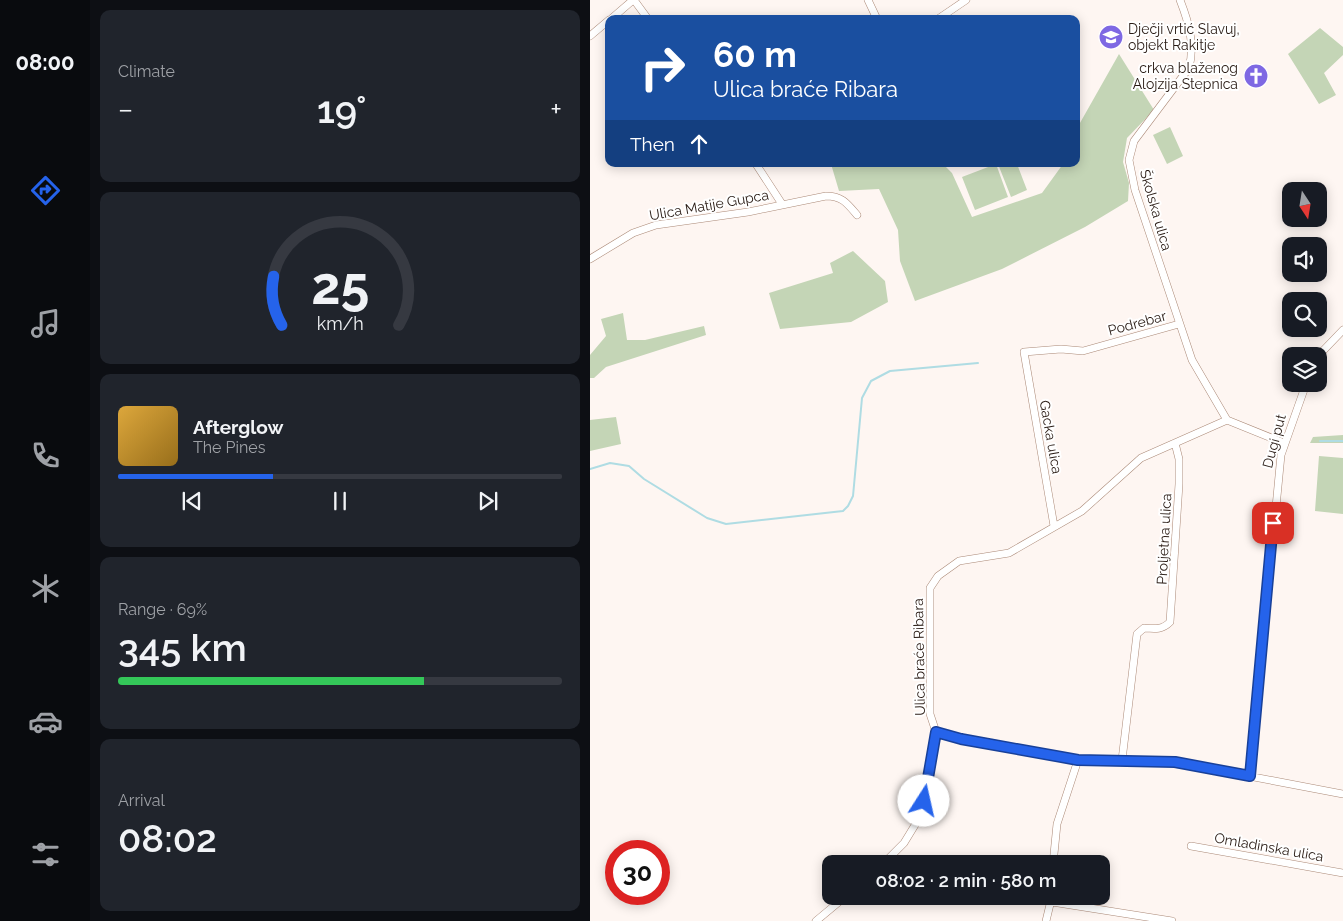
<!DOCTYPE html>
<html lang="en">
<head>
<meta charset="utf-8">
<style>
  :root { --surface:#171b24; --page:#20242c; --text:#f1f3f6; --muted:#9ea1a6; --line:#363941; --accent:#2563eb }
  body { margin:0; font-family:Raleway,sans-serif; background:var(--page); color:var(--text); height:100vh; display:flex; flex-direction:column; font-size:19px; white-space:nowrap }
  * { box-sizing:border-box; margin:0 }
  p { font-size:16px; color:var(--muted) }
  .icon { flex:none; width:28px; height:28px; fill:none; stroke:currentColor; stroke-width:2; stroke-linecap:round; stroke-linejoin:round }
  .map { position:relative; flex:1; overflow:hidden }
  .details { display:flex; flex-direction:column; gap:10px; padding:10px; background:#0d0f14; width:500px }
  .details>* { flex:none }
  .hud { position:absolute; left:15px; top:15px; width:475px; height:152px; border-radius:10px; box-shadow:0 2px 12px #0003; background:#1a4fa0; color:#fff; overflow:hidden }
  .needle { width:32px; rotate:168deg }
  .buttons { position:absolute; left:692px; top:182px; display:grid; gap:10px }
  .buttons a { display:grid; place-items:center; width:45px; height:45px; border-radius:10px; background:var(--surface); box-shadow:0 2px 12px #0003; font-size:25px }
  .speed { position:absolute; left:15px; top:840px; display:flex; gap:10px; font-size:25px; font-weight:700; text-align:center }
  .speed>* { display:grid; place-content:center; width:65px; height:65px; border-radius:50%; background:var(--surface); box-shadow:0 2px 12px #0003; line-height:1 }
  .speed .limit { border:8px solid #d22; background:#fff; color:#111 }
  .pin { position:absolute; display:grid; place-items:center; width:42px; height:42px; color:#fff; margin:-21px; border-radius:10px; box-shadow:0 2px 8px #0006 }
  .me { position:absolute; width:55px; margin:-28px; rotate:10deg; stroke-linejoin:round; filter:drop-shadow(0 0 4px #0008) }
  .turn { display:flex; align-items:center; gap:18px; height:105px; padding:0 25px; font-size:22px }
  .turn .icon { width:65px; height:65px; stroke-width:2.5 }
  .turn b { display:block; font-size:35px; line-height:42px }
  .then { display:flex; align-items:center; height:48px; padding:0 25px; background:#0003; gap:10px; font-size:19px }
  .big { font-size:38px; font-weight:600; line-height:1.1 }
  .details .tile { flex:1; display:flex; flex-direction:column; justify-content:center; gap:8px; min-width:0; padding:0 18px; border-radius:10px; background:var(--page) }
  .details .dial { align-items:center; gap:0 }
  .dial svg { height:130px; overflow:visible; fill:none; stroke:var(--line); stroke-width:7; stroke-linecap:round; text-anchor:middle }
  .dial text { fill:var(--text); stroke:none }
  .song { display:flex; align-items:center; gap:15px }
  .cover { width:60px; height:60px; border-radius:8px; background:linear-gradient(135deg,hsl(40 70% 55%),hsl(40 70% 35%)) }
  .played { height:5px; border-radius:2px; background:linear-gradient(90deg,var(--accent) 35%,var(--line) 35%) }
  .keys { display:flex; justify-content:space-around; direction:ltr }
  .heat { display:flex; justify-content:space-between; align-items:center; font-size:28px; direction:ltr }
  .charge { height:8px; border-radius:4px; background:linear-gradient(90deg,#34c759 69%,var(--line) 0) }
  .trip { position:absolute; left:232px; top:855px; width:288px; height:50px; border-radius:10px; background:var(--surface); box-shadow:0 2px 12px #0003; font-weight:600; line-height:50px; text-align:center }
  main { display:flex; flex:1; min-height:0 }
  .tabs { display:flex; flex-direction:column; width:90px; justify-content:space-around; align-items:center; background:#090b0e; color:var(--muted) }
  .tabs .icon { width:35px; height:35px }
  .tabs .current { color:var(--accent) }
  .tabs b { font-size:22px; color:var(--text) }
  .map>svg:first-child { display:block }
  .green { fill:#c4d5b6 }
  .lines { fill:none; stroke-linecap:round; stroke-linejoin:round }
  .stream { stroke:#afdce3; stroke-width:2 }
  .minor-casing { stroke:#ab8977; stroke-width:8 }
  .minor { stroke:#fff; stroke-width:7 }
  .route-casing { stroke:#184099; stroke-width:12 }
  .route { stroke:#2563eb; stroke-width:9 }
  .labels { text-anchor:middle; stroke-width:4; stroke-linejoin:round; paint-order:stroke }
  .poi-label { font-size:14px; fill:#291b14; stroke:#fff; text-anchor:start }
  .street-label { font-size:14px; fill:#291b14; stroke:#fff }
</style>
</head>
<body>
<main>
<nav class="tabs">
<b>08:00</b>
<svg class="icon current" aria-label="directions" viewBox="0 0 24 24"><path d="M12 3l9 9-9 9-9-9zM9 14v-3h6M13 9l2 2-2 2"/></svg>
<svg class="icon" aria-label="music" viewBox="0 0 24 24"><path d="M9 18V5l10-2v13"/><circle cx="6" cy="18" r="3"/><circle cx="16" cy="16" r="3"/></svg>
<svg class="icon" aria-label="phone" viewBox="0 0 24 24"><path d="M5 4h4l2 5-3 2q2 4 5 5l2-3 5 2v4C11 20 4 13 5 4z"/></svg>
<svg class="icon" aria-label="climate" viewBox="0 0 24 24"><path d="M12 3v18M4 7l16 10M4 17L20 7"/></svg>
<svg class="icon" aria-label="car" viewBox="0 0 24 24"><path d="M5 17H2v-5l4-1 3-4h7l3 4 3 1v5h-3M9 17h6M6 11h13"/><circle cx="7" cy="17" r="2"/><circle cx="17" cy="17" r="2"/></svg>
<svg class="icon" aria-label="filters" viewBox="0 0 24 24"><path d="M4 7h16M4 17h16"/><circle cx="9" cy="7" r="2"/><circle cx="15" cy="17" r="2"/></svg>
</nav>
<section class="details">
<div class="tile"><p>Climate</p>
<div class="heat"><a>−</a><b class="big">19°</b><a>+</a></div>
</div>
<div class="tile dial"><svg viewBox="0 0 100 80">
<path d="M14 69A42 42 0 1 1 86 69"/>
<path d="M14 69A42 42 0 0 1 9 39" stroke="#2563eb"/>
<text x="50" y="56" font-size="32" font-weight="700">25</text>
<text x="50" y="72" font-size="11">km/h</text>
</svg></div>
<div class="tile">
<div class="song"><i class="cover"></i><div><b>Afterglow</b><p>The Pines</p></div></div>
<div class="played"></div>
<div class="keys"><svg class="icon" aria-label="previous" viewBox="0 0 24 24"><path d="M18 5L8 12l10 7zM5 5v14"/></svg><svg class="icon" aria-label="pause" viewBox="0 0 24 24"><path d="M8 5v14M16 5v14"/></svg><svg class="icon" aria-label="next" viewBox="0 0 24 24"><path d="M6 5l10 7-10 7zM19 5v14"/></svg></div>
</div>
<div class="tile"><p>Range · 69%</p><b class="big">345 km</b><div class="charge"></div></div>
<div class="tile"><p>Arrival</p><b class="big">08:02</b></div>
</section>
<div class="map">
<svg width="753" height="921" viewBox="0 0 753 921">
  <rect width="100%" height="100%" fill="#fef6f2"/>
  <path class="green" d="M730,28l23,19v8l-19,18 12,22 -17,9 -31,-50z
    M529,54l35,56 -27,28 -4,24 6,21 -1,18 -43,26 -83,42 -87,32 -15,-40 -2,-31 -19,-41 -40,2 -8,-27h112l9,9 20,44 70,-24 21,-29h13v-34z
    M580,127l13,29 -16,8 -14,-29z
    M406,164l12,33 -33,13 -13,-33z
    M408,164h19l10,26 -16,7z
    M263,251l32,30 3,21 -37,20 -71,7 -11,-36 64,-20 -3,-10z
    M33,313l4,27h18l59,-14 2,9 -100,32 -12,11h-4v-23l16,-19 -5,-17z
    M26,417l5,27 -31,7v-31z
    M753,435v8h-33l3,-6z
    M729,456l24,2v56l-28,-3z"/>
  <g class="lines">
    <path class="stream" d="M730,441h23
      M0,469l20,-6 19,3 15,13 63,39 19,6 117,-13 5,-5 5,-10 9,-98 9,-17 19,-10 88,-8"/>
    <defs>
      <path id="minor" d="M44,0l14,19
        M278,0l9,19
        M590,0c9,23 15,44 9,68l-55,73 -5,19 6,30 57,170 35,60
        M21,19l22,-19
        M348,19l28,-19
        M0,36l19,-16
        M166,164l26,40
        M0,259l43,-26 23,-8 92,-13 78,-16c16,0 21,7 31,19
        M728,356l25,-26
        M464,526l-30,-174 37,-3 22,2 96,-27
        M346,732l25,7 117,21 -21,64 -4,40
        M488,760l97,2 168,32
        M532,760l15,-126 7,-6c11,1 18,2 26,-6l9,-138v-25l-4,-16
        M660,777l31,-322 25,-71
        M601,846l152,27
        M293,864l21,-21 11,-18 9,-24 12,-69 -6,-18v-126l8,-12 21,-15 50,-8 73,-42 59,-53 86,-38 57,23
        M462,902l120,19
        M226,921l30,-25
        M456,921l6,-25"/>
    </defs>
    <use href="#minor" class="minor-casing"/>
    <use href="#minor" class="minor"/>
  </g>
  <g class="lines">
    <defs>
      <path id="route" d="M334,801l12,-69 25,7 117,21 97,2 75,14 23,-253"/>
    </defs>
    <use href="#route" class="route-casing"/>
    <use href="#route" class="route"/>
  </g>
  <defs>
    <symbol id="school-disc" viewBox="-11 -11 22 22"><circle r="9.5" fill="#7e68e3" stroke="#fff"/><path d="M0-5L7-2L0 1L-7-2ZM-4 1L0 2.5L4 1V4Q0 6-4 4Z" fill="#fff"/></symbol>
    <symbol id="church-disc" viewBox="-11 -11 22 22"><circle r="9.5" fill="#7e68e3" stroke="#fff"/><path d="M-1.2-6h2.4v3.5h3.3v2.4h-3.3V6h-2.4V-.1h-3.3v-2.4h3.3Z" fill="#fff"/></symbol>
  </defs>
  <g fill-rule="evenodd">
    <use href="#school-disc" x="507" y="23" width="28" height="28"/>
    <use href="#church-disc" x="652" y="62" width="28" height="28"/>
  </g>
  <g class="labels">
    <g class="poi-label">
      <text x="538" y="34">Dječji vrtić Slavuj,<tspan x="538" dy="16">objekt Rakitje</tspan></text>
      <text x="648" y="73" text-anchor="end">crkva blaženog<tspan x="648" dy="16">Alojzija Stepnica</tspan></text>
    </g>
    <g class="street-label">
      <text transform="translate(119 205) rotate(-10)" y="5">Ulica Matije Gupca</text>
      <text transform="translate(566 210) rotate(74)" y="5">Školska ulica</text>
      <text transform="translate(547 323) rotate(-15)" y="5">Podrebar</text>
      <text transform="translate(461 437) rotate(80)" y="5">Gacka ulica</text>
      <text transform="translate(684 441) rotate(-75)" y="5">Dugi put</text>
      <text transform="translate(574 539) rotate(-87)" y="5">Proljetna ulica</text>
      <text transform="translate(329 657) rotate(-91)" y="5">Ulica braće Ribara</text>
      <text transform="translate(679 847) rotate(10)" y="5">Omladinska ulica</text>
    </g>
  </g>
</svg>
<div class="buttons">
<a><svg class="needle" viewBox="-14 -14 28 28"><path d="M0-13l5 13h-10z" fill="#e53935"/><path d="M0 13l5-13h-10z" fill="#9ea1a6"/></svg></a>
<a><svg class="icon" aria-label="sound" viewBox="0 0 24 24"><path d="M4 9h4l5-4v14l-5-4H4zM17 9q2 3 0 6"/></svg></a>
<a><svg class="icon" aria-label="search" viewBox="0 0 24 24"><circle cx="10" cy="10" r="6"/><path d="M15 15l6 6"/></svg></a>
<a><svg class="icon" aria-label="layers" viewBox="0 0 24 24"><path d="M12 4l9 5-9 5-9-5zM3 14l9 5 9-5"/></svg></a>
</div>
<div class="speed"><div class="limit">30</div></div>
<div class="pin" style="left:683px;top:523px;background:#d93025"><svg class="icon" aria-label="arrive" viewBox="0 0 24 24"><path d="M6 21V4h12l-3 4 3 4H6"/></svg></div>
<svg class="me" style="left:334px;top:801px" viewBox="-20 -20 40 40"><circle r="19" fill="#fff"/><path d="M0-13L10 11 0 6-10 11z" fill="#2563eb"/></svg>
<div class="trip">08:02 · 2 min · 580 m</div>
<div class="hud">
<div class="turn"><svg class="icon" aria-label="right" viewBox="0 0 24 24"><path d="M7 20v-9h11M14 6l5 5-5 5"/></svg><div><b>60 m</b>Ulica braće Ribara</div></div>
<div class="then">Then<svg class="icon" aria-label="ahead" viewBox="0 0 24 24"><path d="M12 20V5M6 11l6-6 6 6"/></svg></div>
</div>
</div>
</main>
</body>
</html>
